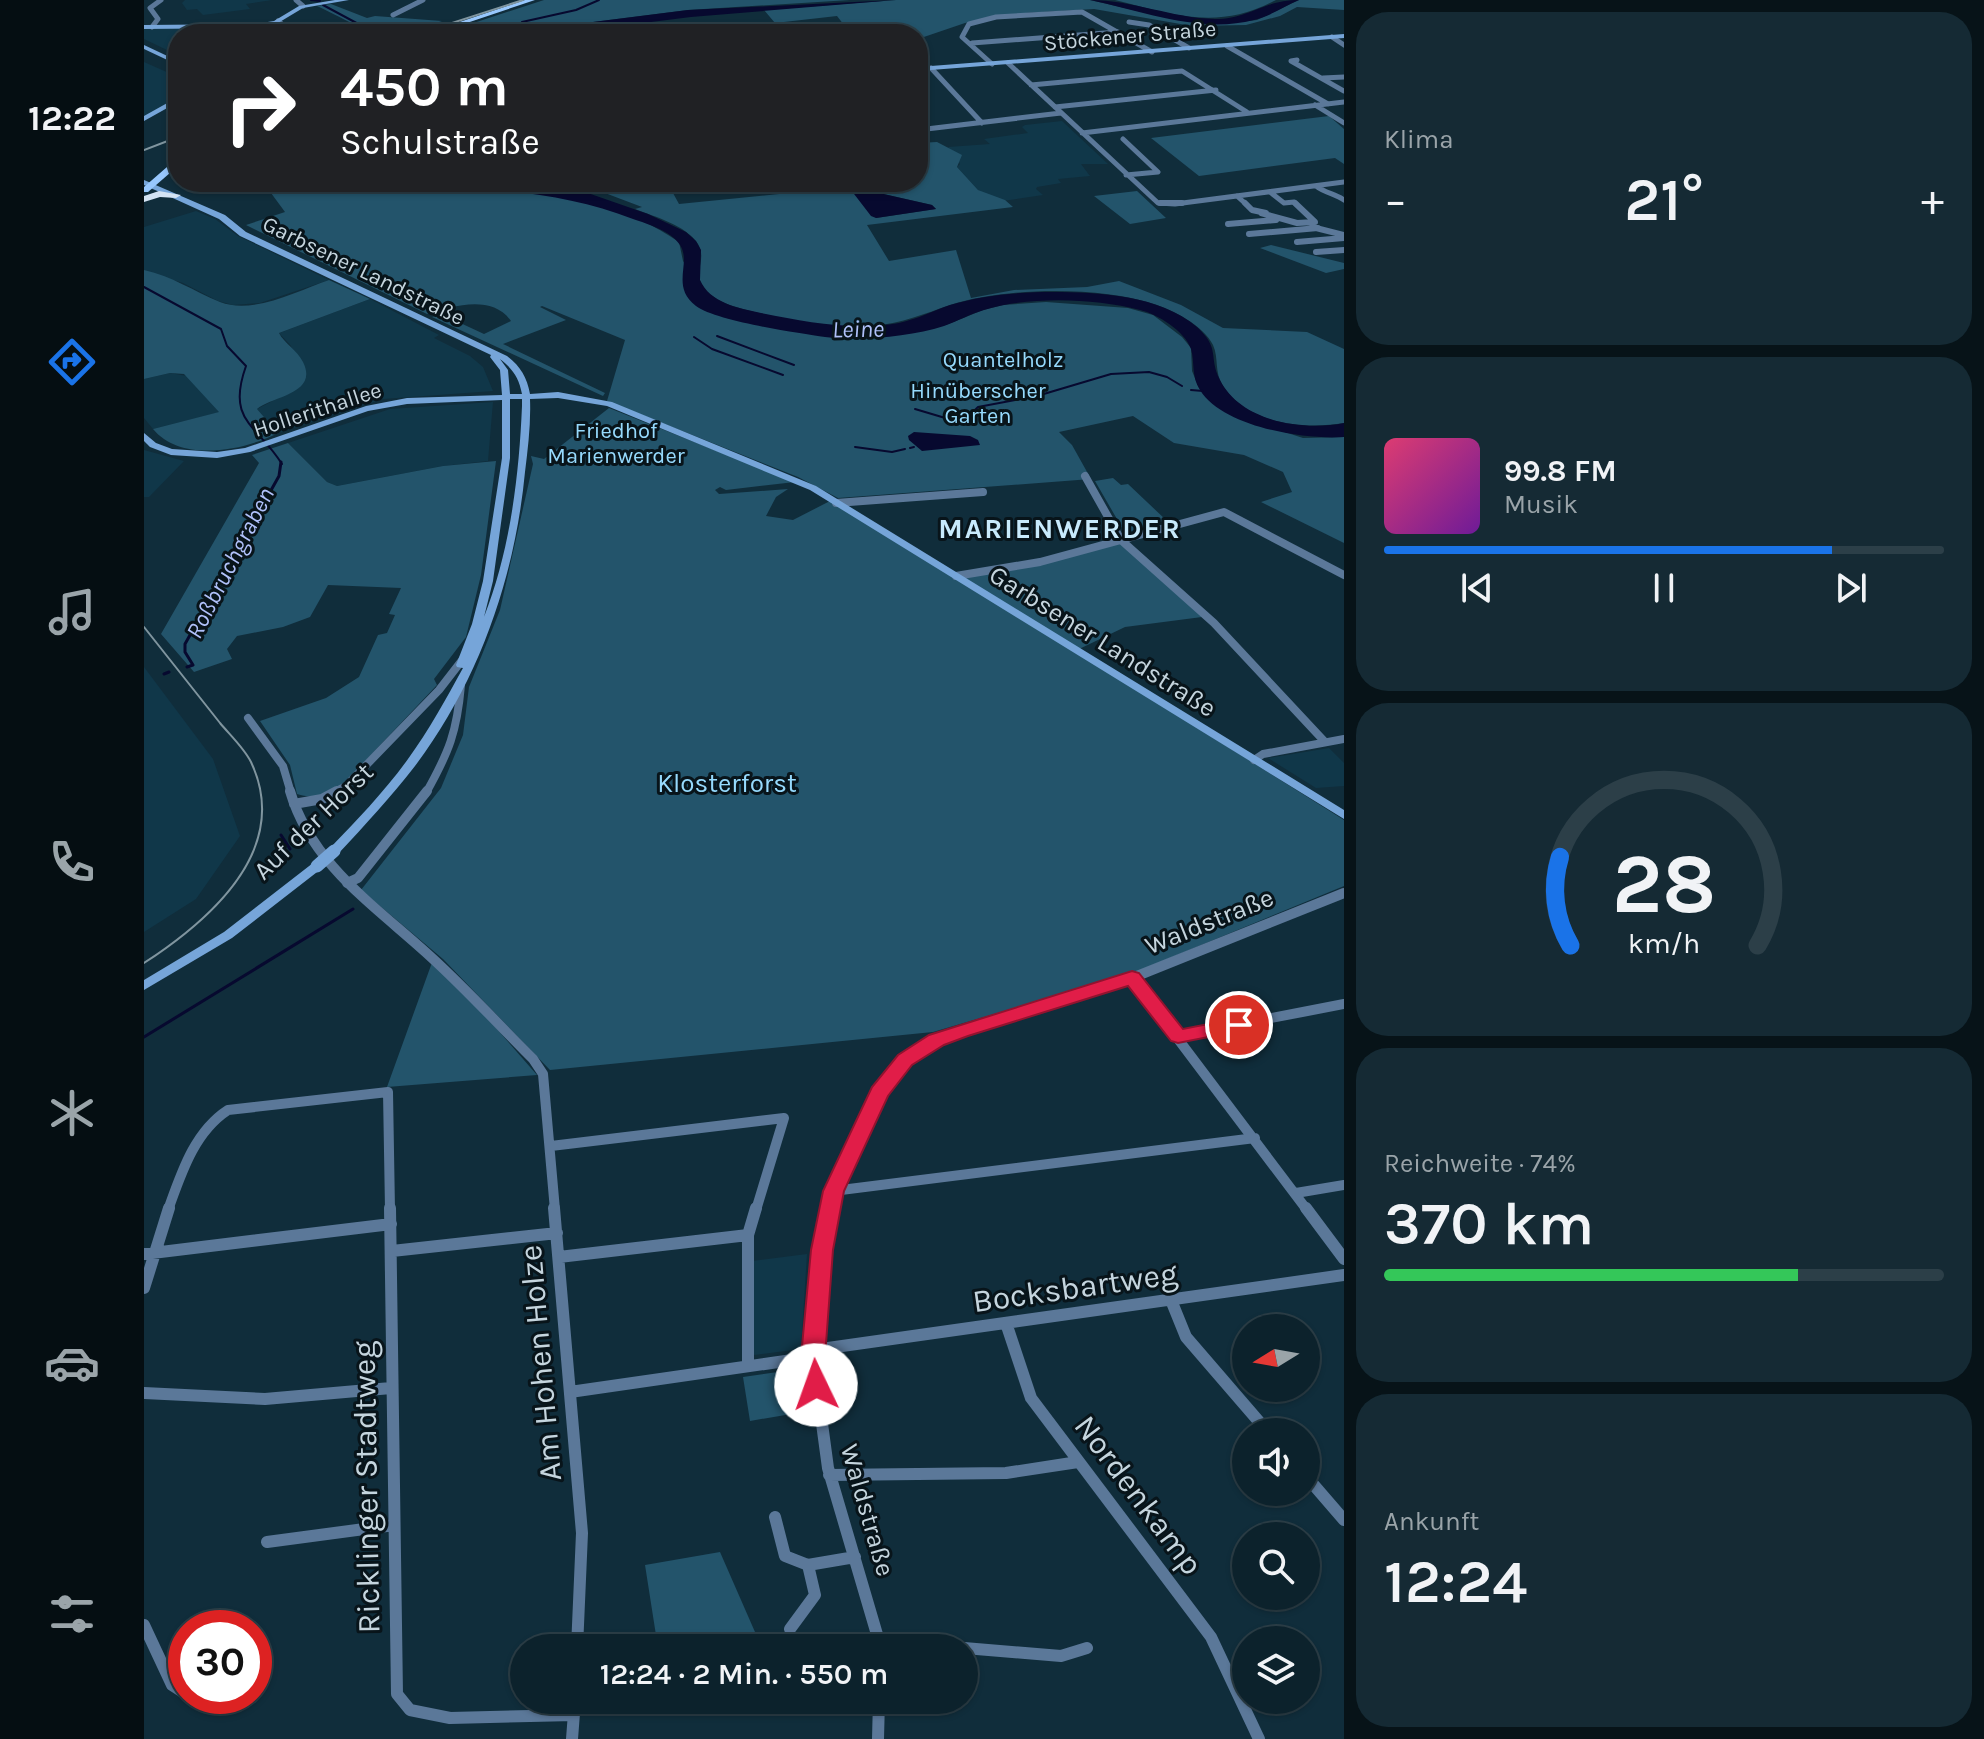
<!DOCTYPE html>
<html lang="de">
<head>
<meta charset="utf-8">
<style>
  :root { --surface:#0c222c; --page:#152a34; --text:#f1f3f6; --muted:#9aa4a9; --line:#2c3f48; --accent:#1a73e8 }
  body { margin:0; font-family:Karla,sans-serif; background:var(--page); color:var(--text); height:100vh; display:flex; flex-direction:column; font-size:30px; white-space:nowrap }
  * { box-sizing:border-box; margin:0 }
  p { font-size:26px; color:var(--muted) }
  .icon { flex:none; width:44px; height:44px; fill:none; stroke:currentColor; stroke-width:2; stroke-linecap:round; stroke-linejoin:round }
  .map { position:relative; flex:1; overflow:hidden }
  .sheet { display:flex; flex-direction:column; gap:12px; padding:12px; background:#071318; width:640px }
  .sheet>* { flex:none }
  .guide { position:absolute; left:24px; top:24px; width:760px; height:168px; border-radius:32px; box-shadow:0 2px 6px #0004,0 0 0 2px var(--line); background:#202124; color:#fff; overflow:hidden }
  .needle { width:52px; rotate:259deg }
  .buttons { position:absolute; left:1088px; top:1314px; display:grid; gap:16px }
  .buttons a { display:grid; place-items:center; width:88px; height:88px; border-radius:50%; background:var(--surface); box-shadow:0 2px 6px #0004,0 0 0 2px var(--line); font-size:40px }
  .speed { position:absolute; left:24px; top:1610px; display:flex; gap:16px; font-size:40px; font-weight:700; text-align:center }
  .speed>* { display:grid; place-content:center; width:104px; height:104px; border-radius:50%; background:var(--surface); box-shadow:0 2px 6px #0004,0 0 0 2px var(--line); line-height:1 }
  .speed .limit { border:12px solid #d22; background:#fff; color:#111 }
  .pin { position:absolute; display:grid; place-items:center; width:68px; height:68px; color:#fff; margin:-34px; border:4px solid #fff; border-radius:50%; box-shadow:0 2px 8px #0007 }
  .me { position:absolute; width:88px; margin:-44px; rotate:357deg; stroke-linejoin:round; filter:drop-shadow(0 0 6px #0008) }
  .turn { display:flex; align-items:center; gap:28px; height:168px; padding:0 40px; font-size:36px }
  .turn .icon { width:104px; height:104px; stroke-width:2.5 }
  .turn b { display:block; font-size:56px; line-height:68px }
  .big { font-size:60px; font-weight:600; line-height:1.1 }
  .sheet .widget { flex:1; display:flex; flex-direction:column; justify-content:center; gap:12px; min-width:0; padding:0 28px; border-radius:32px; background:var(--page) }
  .sheet .dial { align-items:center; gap:0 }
  .dial svg { height:208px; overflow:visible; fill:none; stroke:var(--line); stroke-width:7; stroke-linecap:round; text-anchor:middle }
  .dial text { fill:var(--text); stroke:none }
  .song { display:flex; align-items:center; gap:24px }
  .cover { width:96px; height:96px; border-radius:12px; background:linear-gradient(135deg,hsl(340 70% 55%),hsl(280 70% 35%)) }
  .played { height:8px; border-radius:4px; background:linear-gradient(90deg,var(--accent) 80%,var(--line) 80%) }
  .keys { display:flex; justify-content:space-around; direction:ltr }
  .heat { display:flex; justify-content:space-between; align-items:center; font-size:44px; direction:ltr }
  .charge { height:12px; border-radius:6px; background:linear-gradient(90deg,#34c759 74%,var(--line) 0) }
  .trip { position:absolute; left:366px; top:1634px; width:468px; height:80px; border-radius:40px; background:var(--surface); box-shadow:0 2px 6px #0004,0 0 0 2px var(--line); font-weight:600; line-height:80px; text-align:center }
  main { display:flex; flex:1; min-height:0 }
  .menu { display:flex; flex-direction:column; width:144px; justify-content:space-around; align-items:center; background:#050e12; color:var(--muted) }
  .menu .icon { width:56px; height:56px }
  .menu .on { color:var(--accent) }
  .menu b { font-size:36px; color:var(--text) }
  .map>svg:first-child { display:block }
  .built { fill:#103749 }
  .green { fill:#23546b; fill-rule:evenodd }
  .water { fill:#07092f }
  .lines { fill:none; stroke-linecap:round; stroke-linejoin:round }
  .stream-far1 { stroke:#07092f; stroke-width:2 }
  .stream { stroke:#07092f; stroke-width:3 }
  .street-far4 { stroke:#5b7899; stroke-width:5 }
  .street-far3 { stroke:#5b7899; stroke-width:6 }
  .street-far2 { stroke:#5b7899; stroke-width:8 }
  .street-far1 { stroke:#5b7899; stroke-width:10 }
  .street { stroke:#5b7899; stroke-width:12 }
  .secondary { fill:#76a5d9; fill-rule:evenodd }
  .primary { fill:#97c7fd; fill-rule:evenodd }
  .highway { fill:#d4e3f3; fill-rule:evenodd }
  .tram { stroke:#80959f; stroke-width:2 }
  .secondary-bridge { stroke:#76a5d9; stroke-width:13 }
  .route { fill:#e11d48; stroke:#92132f; stroke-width:2 }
  .labels { text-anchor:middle; stroke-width:6; stroke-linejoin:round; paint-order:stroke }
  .far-street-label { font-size:22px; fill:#c5d5de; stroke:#08141a }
  .far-park-label { font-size:22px; fill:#96dafd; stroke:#08141a }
  .far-water-label { font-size:24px; font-style:italic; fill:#b0c1fa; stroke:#08141a }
  .street-label { font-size:26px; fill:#c5d5de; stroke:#08141a }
  .park-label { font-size:26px; fill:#96dafd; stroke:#08141a }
  .far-district-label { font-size:28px; font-weight:bold; letter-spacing:2px; fill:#c8eafc; stroke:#08141a }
  .near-street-label { font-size:32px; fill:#c5d5de; stroke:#08141a }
</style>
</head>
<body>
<main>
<nav class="menu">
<b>12:22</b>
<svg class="icon on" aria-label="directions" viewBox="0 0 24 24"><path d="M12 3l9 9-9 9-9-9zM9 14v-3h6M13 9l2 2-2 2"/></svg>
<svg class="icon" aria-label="music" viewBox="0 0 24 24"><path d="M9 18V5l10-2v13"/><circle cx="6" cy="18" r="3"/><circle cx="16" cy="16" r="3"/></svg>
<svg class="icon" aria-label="phone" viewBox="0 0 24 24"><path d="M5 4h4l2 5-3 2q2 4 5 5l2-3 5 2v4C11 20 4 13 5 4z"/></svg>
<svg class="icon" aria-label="climate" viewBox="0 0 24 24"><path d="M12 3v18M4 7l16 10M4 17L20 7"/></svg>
<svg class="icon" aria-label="car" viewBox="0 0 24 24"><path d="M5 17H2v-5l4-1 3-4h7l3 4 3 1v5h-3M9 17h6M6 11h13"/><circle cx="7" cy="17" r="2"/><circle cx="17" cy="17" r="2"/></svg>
<svg class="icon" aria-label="filters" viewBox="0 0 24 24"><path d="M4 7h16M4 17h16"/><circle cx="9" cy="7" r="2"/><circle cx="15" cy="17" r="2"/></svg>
</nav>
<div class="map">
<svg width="1200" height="1739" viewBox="0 0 1200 1739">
  <rect width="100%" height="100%" fill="#102d3b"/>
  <path class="built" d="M41,0h87l-26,4 4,5 -47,6 -6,-6 -10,1 -5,-7z
    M40,28l31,2 -4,4h-33v17l-11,-1 -23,-11v-10z
    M0,62l34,15v20l-34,20z
    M918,121l46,43h-27l9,12 -32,3 3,4 -24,4 -1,2 7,6 -40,6 -11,-3 -14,-8 -21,-23 3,-3 -12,-17 42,-3 -6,-5 44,-6 -6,-6 3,-2z
    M52,211l19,8 23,17 91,44 -69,23 -27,2 -15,-4 -35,-18 -39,-12v-44z
    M226,299l69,36 -5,3 36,18 13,11 10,24 -110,8 -105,34 -21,-24 43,-22 -9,-41 -12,-13z
    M26,373l17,3 33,36 -67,17 -9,-11v-39z
    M349,402l-5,59 -45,5 -106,20 -10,-4 -39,-39 102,-34z
    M0,450l40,11 -35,36h-5z
    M0,667l69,92 27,77 -44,63 -52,33z
    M1185,748l15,15v23l-28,2 -48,-30z
    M663,1254l-6,95 -47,6 -2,-94z"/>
  <path class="green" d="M400,0h306l-162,10 -189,24h-59z
    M752,0h194l87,20 44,4 36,-4 42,-20h45v10l-47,-3 -17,9 -34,9 -54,1 -98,-17 -69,4 -60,10 -47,16v-5h-67l-14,-18 -62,7 -11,-13z
    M971,0h161c-58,31 -101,15 -161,0z
    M187,4l36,14 8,-2 67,5c-67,22 -68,12 -125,-15z
    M1185,116l15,13v35l-9,-6 -136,18 -48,-38z
    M793,142l25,13 -5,12 21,23 27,10 8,7 -146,18 22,36 67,-11 15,48 43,-8 73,-3 32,-6 62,24 42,23 84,4 37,17v74c-40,7 -97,1 -121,-37 -9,-14 -4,-28 -10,-41 -9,-19 -40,-35 -59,-41 -55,-18 -149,-17 -204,1 -26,9 -48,18 -76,21 -42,4 -90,-6 -131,-17 -17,-4 -45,-15 -44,-36 1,-11 5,-18 -1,-29 -12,-19 -43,-27 -63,-35l7,-2 -37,-14 -8,-7 23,-4h47l12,22 159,-16 -1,-6h81v-39zM713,188l75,17 4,4 -60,9z
    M107,182c45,0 90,3 136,4 94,2 211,-1 292,56l4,19 36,54 105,21 122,-11 37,-15 20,-5 43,-3 82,6 25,7 29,22 9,11 1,23 7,17 21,19 15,9 68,22 41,-1v106l-83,-41 31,-10 -9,-20 -39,-17 -70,-12 -41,-27 -74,16 13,13 19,34 -253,19 -40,-21 -191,-76 18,-61 -83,-34 -2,1 26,13 -63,24 102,49 -2,3 -171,-79 9,-3 43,20 27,-13c-19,-27 -58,-15 -84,-7l-181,-89 39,-13 -14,-19z
    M993,191l29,27 -36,6 -36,-28z
    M1127,245l73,18v6l-18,4 -66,-25z
    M0,270c28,6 49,21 76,32 33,13 77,-11 109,-22l41,19 -91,34c5,10 18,17 24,29 16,32 -31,34 -46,47l21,24c-35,18 -97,30 -125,-4l66,-17 -35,-38 -14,-1 -26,6z
    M465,408l186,74 -69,8 -6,-3 -5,3 4,4 69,-5 -12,8 -10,19 27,4 37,-19 126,78 165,-36 81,74 -77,10 -50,24 269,169v66l-213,88 -198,58 -383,38 -107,-111 -82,-69 80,-102 22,-53 6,-48 31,-77 33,-146 -2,-8 13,3z
    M144,443l39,39 10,4 106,-20 53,-5 -15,114 -15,62 -32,42 3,6 -89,94c-14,13 -31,22 -51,15l-7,-29 -30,-44 66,-23 33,-21 19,-42 9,-2 8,-18 -6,-1 12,-26 -73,-3 -18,32 -27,10 -46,9 -10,13 5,10 -38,13 -33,-38 98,-171 -7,-8z
    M969,478l8,7 7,-1 38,36 -41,13 -30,-52z
    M290,957l103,118 -150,12z
    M654,1369l5,43 -53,9 -7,-44z
    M576,1552l42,96h-104l-13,-83z"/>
  <path class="water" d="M752,0l-205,17 -136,17h-56l189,-24z
    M946,0c43,0 82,18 125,19 34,0 48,-19 84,-19 -15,6 -28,16 -45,20 -54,14 -111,-9 -164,-20z
    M155,182h159l127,10 63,22 38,18 10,9 5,9 -1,30c10,23 38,28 61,33 47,9 90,18 138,10 18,-4 34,-12 51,-18 33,-10 68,-13 102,-13 47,0 107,3 145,35 24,22 11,30 23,53 21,42 83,51 124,43v14c-40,3 -121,-10 -144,-47 -9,-14 -5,-27 -9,-41 -6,-18 -34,-35 -51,-39 -47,-12 -110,-14 -156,0 -14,4 -26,11 -40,16 -35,11 -82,15 -119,11 -28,-4 -109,-16 -129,-31 -26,-20 -4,-43 -16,-61 -9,-14 -32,-21 -47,-26 -80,-31 -165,-32 -250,-33 -28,-1 -56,0 -84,-4z
    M713,188l75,17 4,4 -60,9 -5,-2 -20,-26z
    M770,432l56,4 8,4 2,5 -58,6 -13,-11 -1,-4z"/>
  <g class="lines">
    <path class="stream-far1" d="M167,0l9,1
      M179,5l54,29
      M385,30l-7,-8 54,-12 23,-10
      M0,287l77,42 6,17 19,20c-20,56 11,58 36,98
      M573,336l77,29
      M550,337l18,12 71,26
      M1047,390l12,1
      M771,409l47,14 16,-16 59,-11 74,-22 38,-2 18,5 15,9
      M711,447l37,5 13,-3
      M766,448l4,-1"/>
    <path class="stream" d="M43,667l6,-2 -8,-13v-8l94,-168 2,-14
      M20,674l5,-2
      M137,835l9,14
      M0,1037l209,-128"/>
    <path class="street-far4" d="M152,0l7,6
      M249,15l30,-15
      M134,21l16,13
      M985,22l20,3 40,23
      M8,27l6,-8 -8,-11 11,-8
      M72,34l7,-6
      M1188,37l12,8
      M828,43l146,-11
      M1083,46l101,58
      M1153,60l-6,1 53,30
      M864,63l150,140 17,1 169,-22
      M848,64l-30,-27 7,-13 27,-7 86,-5 70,40
      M787,68l51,55
      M1179,78l21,-1
      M887,85l151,-14 65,41
      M1171,105l29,18
      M911,107l161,-17
      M774,130l143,-17
      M938,133l262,-31
      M979,139l35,33 -32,3
      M1172,186c9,7 20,8 28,14
      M1126,192l14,11 10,-1 3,3
      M1093,196l10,9"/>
    <path class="street-far3" d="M1016,203h22
      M1101,203l7,7 14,3
      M1117,213l36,10 18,-1 -20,-19
      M1084,224l48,-4
      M1168,227l32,8
      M1105,234l69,-6
      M1153,242l47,-4
      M1172,252l28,-2"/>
    <path class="street-far2" d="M941,476l36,64 93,83 111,119
      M692,503l147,-11
      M812,576l84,-14 184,-50 120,63
      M104,718l35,48 8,27
      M1110,760l9,-6 81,-15
      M189,793l13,-7 93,-96 24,-31
      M282,793c23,-41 31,-61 35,-108"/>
    <path class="street-far1" d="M146,791c22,75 87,116 142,167 35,32 67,67 101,101l10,15 12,136
      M150,804l28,-5 15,-8
      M203,883l11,-5 69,-87
      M988,978l175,232
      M1034,1036l166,-32
      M407,1146l233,-28 -28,92
      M689,1191l422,-53
      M1152,1193l48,-8
      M24,1210c13,-36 26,-78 60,-100l160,-18 2,118
      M685,1210l4,-19 46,-99 26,-32 31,-20 196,-62 212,-85"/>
    <path class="street" d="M246,1208l7,486 13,16 40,8 124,-3
      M410,1208l28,325 -5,115
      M686,1208l-8,42 -9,107 15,111 53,180
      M1162,1208l38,51
      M248,1251l165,-18
      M0,1254l247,-30
      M415,1257l189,-22
      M0,1288l25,-80
      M1027,1300l15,37 82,95
      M862,1323l25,75 180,239 48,102
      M670,1350l530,-75
      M604,1366v-131l8,-27
      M426,1392l243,-35
      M0,1393l121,6 126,-11
      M685,1475l177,-2 72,-11
      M1162,1476l38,44
      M631,1517l10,39 23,9 47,-8
      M123,1542l127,-17
      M0,1625l28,60 14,9
      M646,1629l25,-34 -7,-30
      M737,1641l180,15 26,-8
      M44,1696l12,8
      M428,1739l3,-39
      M734,1739l1,-39"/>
    <path class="secondary" d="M191,0h14l-46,8 -25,15 -23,5 -111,1v-4l111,-1 19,-3 25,-15z
      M1200,34v4l-426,33v-4z
      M0,45l34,16v4l-34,-16z
      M34,97v5l-34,19v-5z
      M0,180l81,35 21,17 261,124c13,10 20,21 23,38l28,-2 54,10 204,84 528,324v9l-534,-329 -203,-84 -49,-8 -28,1c1,24 -2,49 -5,73 -10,105 -46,209 -110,294 -24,31 -50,59 -77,88h-8l-2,-3 2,-3c27,-28 55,-57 78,-89 21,-29 38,-60 55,-91l-6,-1 -1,-2 16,-41 11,-43 19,-123v-58l-95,4 -39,7 -118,41 -33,6 -46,-3 -21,-8 -6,-6v-8l12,10 16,6 45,3 28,-4 121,-42 41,-8 95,-3 -2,-25 -10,-13 1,-2 -251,-119 -21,-17 -75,-34zM356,359c13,10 19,19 22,35h-12l-2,-24zM366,399h12v7c-3,71 -12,145 -38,211l9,-36 17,-123z
      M173,862l4,1 2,3 -2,3 -89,69 -88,52v-10l80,-48 89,-69z"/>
    <path class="primary" d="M381,0h10l-101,34h-10z
      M31,160h3v6l-30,26h-4v-5z"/>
    <path class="highway" d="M15,191l22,4 -5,3 -16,-1 -16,5v-6z"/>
    <path class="tram" d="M274,34l105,-34
      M0,150l34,-13
      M0,627c25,32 51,64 76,96 10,12 24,25 31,39 41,87 -41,158 -107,201"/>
    <path class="secondary-bridge" d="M173,866l17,-15"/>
  </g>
  <path class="route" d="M988,971l7,2 44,56 56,-11 10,7 -10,6 -61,12 -7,-2 -43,-55 -160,50 -24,9 -32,20 -24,31 -44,95 -11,59 -8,107 3,28 -3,7 -9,3 -8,-3 -7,-35 10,-107 12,-59 49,-104 26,-32 31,-20z"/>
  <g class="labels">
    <g class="far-street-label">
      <text transform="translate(986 35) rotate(-5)" y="8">Stöckener Straße</text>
      <text transform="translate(220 270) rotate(26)" y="8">Garbsener Landstraße</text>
      <text transform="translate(173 409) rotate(-18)" y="8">Hollerithallee</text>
    </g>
    <g class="far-park-label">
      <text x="859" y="367">Quantelholz</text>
      <text x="834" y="398">Hinüberscher<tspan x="834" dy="25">Garten</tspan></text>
      <text x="472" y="438">Friedhof<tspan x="472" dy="25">Marienwerder</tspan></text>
    </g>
    <g class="far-water-label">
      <text transform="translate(714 329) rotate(-1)" y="8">Leine</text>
      <text transform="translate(86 563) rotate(-63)" y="8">Roßbruchgraben</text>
    </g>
    <g class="street-label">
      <text transform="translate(959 641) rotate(32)" y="9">Garbsener Landstraße</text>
      <text transform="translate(169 821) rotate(-44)" y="9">Auf der Horst</text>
      <text transform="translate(1065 921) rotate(-22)" y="9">Waldstraße</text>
      <text transform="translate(724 1510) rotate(74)" y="9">Waldstraße</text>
    </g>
    <g class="park-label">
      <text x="583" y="792">Klosterforst</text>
    </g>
    <g class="far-district-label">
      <text x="916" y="538">MARIENWERDER</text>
    </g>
    <g class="near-street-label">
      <text transform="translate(931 1287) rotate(-8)" y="11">Bocksbartweg</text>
      <text transform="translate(396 1363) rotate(-95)" y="11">Am Hohen Holze</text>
      <text transform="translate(222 1487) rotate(-91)" y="11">Ricklinger Stadtweg</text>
      <text transform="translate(995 1495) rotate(53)" y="11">Nordenkamp</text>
    </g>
  </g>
</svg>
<div class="buttons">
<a><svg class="needle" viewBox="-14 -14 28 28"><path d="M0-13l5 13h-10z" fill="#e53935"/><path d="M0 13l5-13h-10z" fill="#9aa4a9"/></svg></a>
<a><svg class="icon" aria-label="sound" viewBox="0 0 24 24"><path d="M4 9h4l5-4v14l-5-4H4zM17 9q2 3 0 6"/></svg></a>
<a><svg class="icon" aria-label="search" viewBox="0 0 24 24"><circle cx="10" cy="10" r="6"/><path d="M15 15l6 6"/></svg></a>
<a><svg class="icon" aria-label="layers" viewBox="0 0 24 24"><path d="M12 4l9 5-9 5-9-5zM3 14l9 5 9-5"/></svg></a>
</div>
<div class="speed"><div class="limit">30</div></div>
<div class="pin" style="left:1095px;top:1025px;background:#d93025"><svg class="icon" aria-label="arrive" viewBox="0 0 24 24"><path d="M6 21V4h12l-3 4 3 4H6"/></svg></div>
<svg class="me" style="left:672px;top:1385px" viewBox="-20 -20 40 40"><circle r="19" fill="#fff"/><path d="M0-13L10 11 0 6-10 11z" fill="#e11d48"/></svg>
<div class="trip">12:24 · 2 Min. · 550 m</div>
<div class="guide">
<div class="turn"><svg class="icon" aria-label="right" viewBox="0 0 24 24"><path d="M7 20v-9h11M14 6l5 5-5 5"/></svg><div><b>450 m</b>Schulstraße</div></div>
</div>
</div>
<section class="sheet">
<div class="widget"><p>Klima</p>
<div class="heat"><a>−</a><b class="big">21°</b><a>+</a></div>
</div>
<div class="widget">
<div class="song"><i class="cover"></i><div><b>99.8 FM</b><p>Musik</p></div></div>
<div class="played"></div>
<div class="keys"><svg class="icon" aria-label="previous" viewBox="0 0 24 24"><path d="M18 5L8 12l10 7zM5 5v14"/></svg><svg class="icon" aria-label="pause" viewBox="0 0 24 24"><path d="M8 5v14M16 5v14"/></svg><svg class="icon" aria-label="next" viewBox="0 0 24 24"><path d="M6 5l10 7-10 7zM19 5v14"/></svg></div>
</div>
<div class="widget dial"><svg viewBox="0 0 100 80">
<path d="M14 69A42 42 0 1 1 86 69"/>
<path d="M14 69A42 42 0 0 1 10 35" stroke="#1a73e8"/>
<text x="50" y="56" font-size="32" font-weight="700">28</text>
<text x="50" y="72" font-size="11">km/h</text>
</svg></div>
<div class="widget"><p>Reichweite · 74%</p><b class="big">370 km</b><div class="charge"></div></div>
<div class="widget"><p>Ankunft</p><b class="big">12:24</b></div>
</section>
</main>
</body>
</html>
